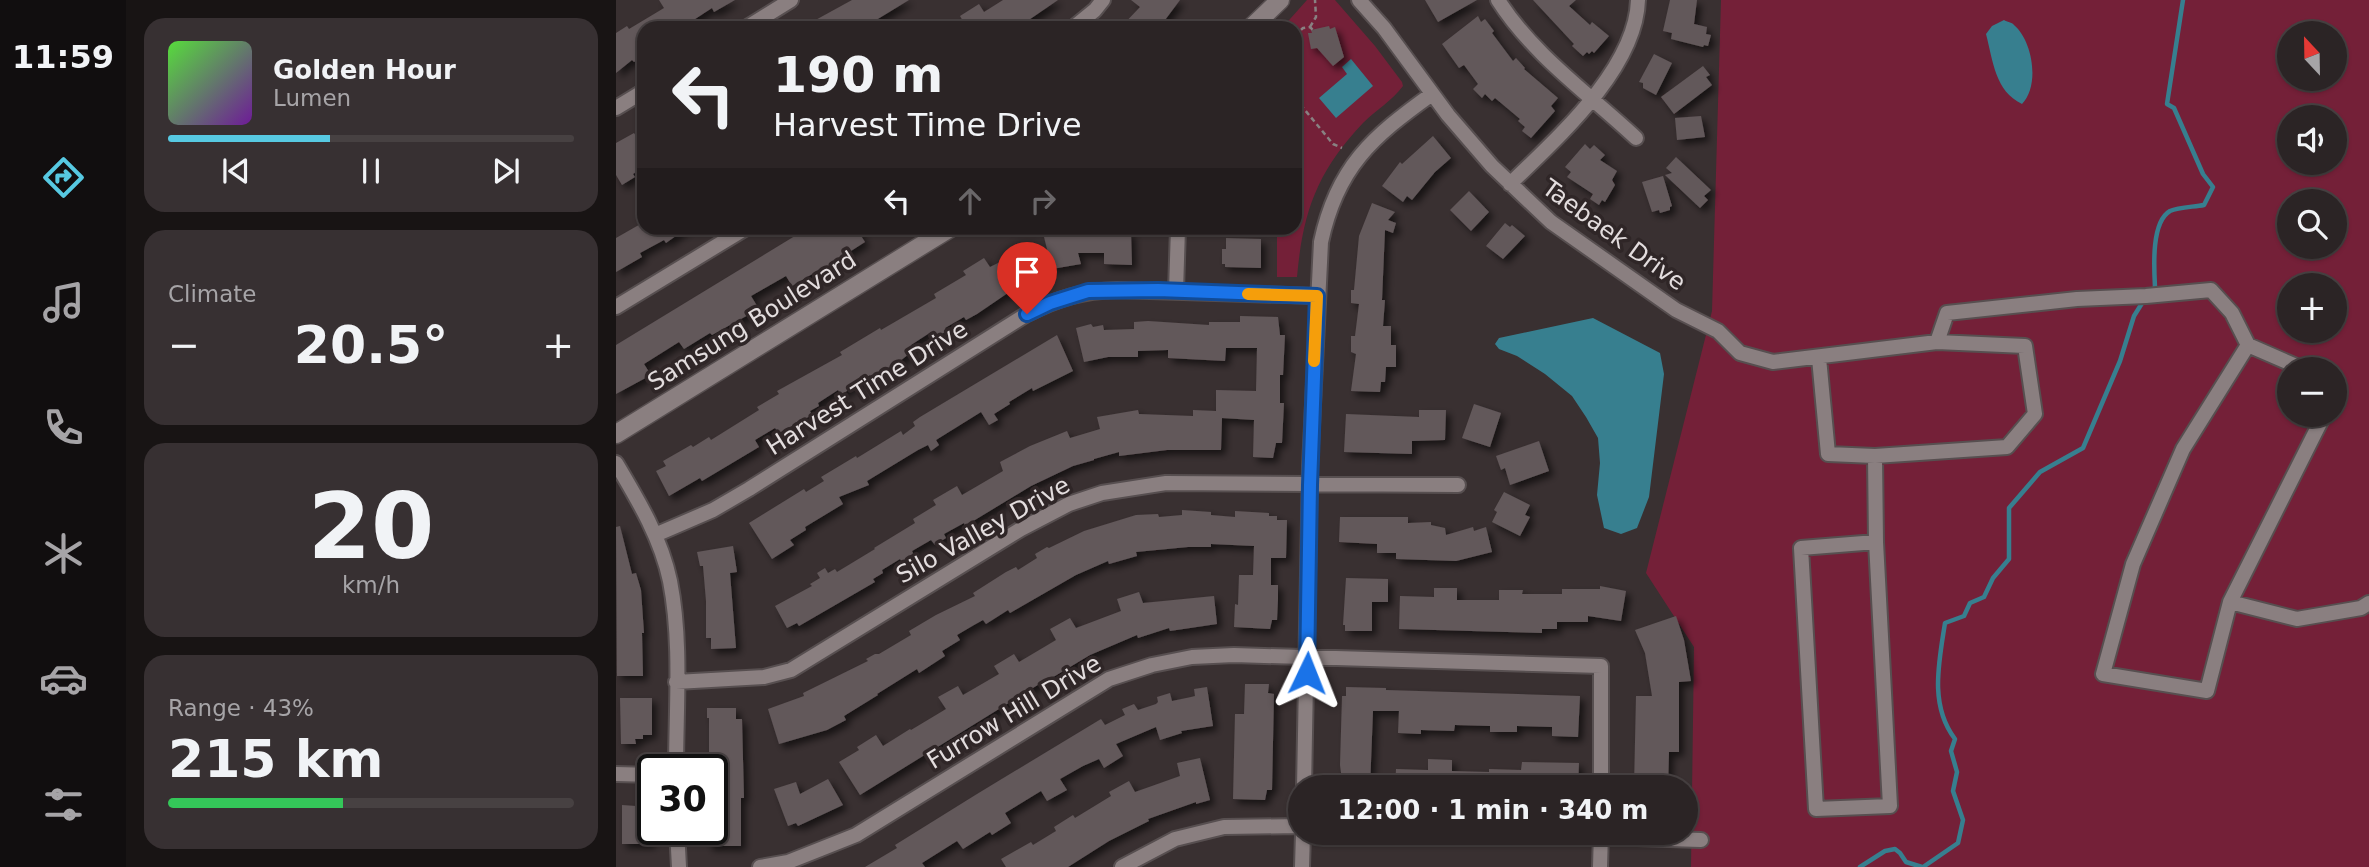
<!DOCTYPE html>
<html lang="en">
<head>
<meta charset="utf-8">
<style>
  :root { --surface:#2b2425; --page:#373032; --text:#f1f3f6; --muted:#a6a4a7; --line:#474142; --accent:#57c9e2 }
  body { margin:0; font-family:"DejaVu Sans",sans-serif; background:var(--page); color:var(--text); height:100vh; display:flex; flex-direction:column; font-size:26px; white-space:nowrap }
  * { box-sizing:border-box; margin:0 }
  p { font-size:23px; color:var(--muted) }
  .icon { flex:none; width:38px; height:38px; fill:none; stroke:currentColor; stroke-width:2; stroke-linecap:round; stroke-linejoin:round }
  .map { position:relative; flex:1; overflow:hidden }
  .sheet { display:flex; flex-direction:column; gap:18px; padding:18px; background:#181414; width:490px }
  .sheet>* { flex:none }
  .hud { position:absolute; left:21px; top:21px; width:665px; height:214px; border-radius:21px; box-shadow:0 2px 5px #0004,0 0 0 2px var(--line); background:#2b2425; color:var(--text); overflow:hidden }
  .needle { width:46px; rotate:338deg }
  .tools { position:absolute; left:1661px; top:21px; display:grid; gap:14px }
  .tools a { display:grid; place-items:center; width:70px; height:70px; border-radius:50%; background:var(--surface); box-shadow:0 2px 5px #0004,0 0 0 2px var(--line); font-size:35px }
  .speed { position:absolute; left:21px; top:754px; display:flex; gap:14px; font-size:35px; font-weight:700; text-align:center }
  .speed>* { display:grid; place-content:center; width:91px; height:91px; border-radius:50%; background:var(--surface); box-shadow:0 2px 5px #0004,0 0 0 2px var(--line); line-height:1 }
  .speed .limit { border:4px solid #111; border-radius:10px; background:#fff; color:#111 }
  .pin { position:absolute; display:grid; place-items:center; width:60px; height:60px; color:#fff; margin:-72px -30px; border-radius:50% 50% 50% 0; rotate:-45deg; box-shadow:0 0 7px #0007 }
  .pin .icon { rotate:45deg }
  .me { position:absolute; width:77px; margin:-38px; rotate:2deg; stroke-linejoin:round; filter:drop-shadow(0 0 5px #0008) }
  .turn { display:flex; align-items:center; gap:24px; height:147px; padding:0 21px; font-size:32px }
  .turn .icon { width:91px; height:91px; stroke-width:2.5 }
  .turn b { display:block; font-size:49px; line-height:60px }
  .lanes { display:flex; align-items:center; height:66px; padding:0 21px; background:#0003; justify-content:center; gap:35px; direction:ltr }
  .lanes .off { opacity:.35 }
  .big { font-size:52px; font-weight:700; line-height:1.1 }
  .sheet .widget { flex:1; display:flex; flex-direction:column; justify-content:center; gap:10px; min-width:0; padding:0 24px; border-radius:21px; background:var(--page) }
  .sheet .dial { align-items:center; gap:0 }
  .dial b { font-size:91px; line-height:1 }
  .song { display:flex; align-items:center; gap:21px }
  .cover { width:84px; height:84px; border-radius:10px; background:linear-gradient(135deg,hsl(110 70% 55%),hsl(280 70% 35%)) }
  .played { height:7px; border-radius:4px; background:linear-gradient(90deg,var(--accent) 40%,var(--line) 40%) }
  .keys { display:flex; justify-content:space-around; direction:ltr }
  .heat { display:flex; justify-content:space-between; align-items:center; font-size:38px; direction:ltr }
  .charge { height:10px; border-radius:5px; background:linear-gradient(90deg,#34c759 43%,var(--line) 0) }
  .trip { position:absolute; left:672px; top:775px; width:410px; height:70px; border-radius:35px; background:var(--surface); box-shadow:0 2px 5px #0004,0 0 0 2px var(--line); font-weight:700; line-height:70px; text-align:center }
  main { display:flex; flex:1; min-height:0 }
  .tab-bar { display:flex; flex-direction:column; width:126px; justify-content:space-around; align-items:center; background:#110e0f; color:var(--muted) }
  .tab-bar .icon { width:49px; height:49px }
  .tab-bar .current { color:var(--accent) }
  .tab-bar b { font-size:32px; color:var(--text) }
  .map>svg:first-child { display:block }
  .green { fill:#742038; fill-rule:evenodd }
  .water { fill:#377f8f }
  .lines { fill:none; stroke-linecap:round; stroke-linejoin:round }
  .stream { stroke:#377f8f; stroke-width:4.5 }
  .building { fill:#62585a; filter:url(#shadow) }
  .street-casing { stroke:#574f50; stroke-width:18 }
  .secondary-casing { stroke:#574f50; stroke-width:21 }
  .path { stroke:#898182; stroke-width:2.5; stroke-dasharray:5 3.5; stroke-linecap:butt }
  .street { stroke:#8a7f80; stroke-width:14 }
  .secondary { stroke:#8a7f80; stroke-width:18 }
  .route-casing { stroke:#114b97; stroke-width:18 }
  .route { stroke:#1a73e8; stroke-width:12 }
  .slow { stroke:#f59e0b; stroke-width:12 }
  .labels { text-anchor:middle; stroke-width:7; stroke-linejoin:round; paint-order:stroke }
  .street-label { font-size:24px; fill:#e3ddde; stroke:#2f2627 }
</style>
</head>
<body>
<main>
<nav class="tab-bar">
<b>11:59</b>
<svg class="icon current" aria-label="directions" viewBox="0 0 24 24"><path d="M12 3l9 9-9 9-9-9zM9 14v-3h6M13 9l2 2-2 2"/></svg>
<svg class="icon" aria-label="music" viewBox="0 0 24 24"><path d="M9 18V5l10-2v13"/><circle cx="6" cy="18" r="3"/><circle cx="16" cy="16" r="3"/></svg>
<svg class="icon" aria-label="phone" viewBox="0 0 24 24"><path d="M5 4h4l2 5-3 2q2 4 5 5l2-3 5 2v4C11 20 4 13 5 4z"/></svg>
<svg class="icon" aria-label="climate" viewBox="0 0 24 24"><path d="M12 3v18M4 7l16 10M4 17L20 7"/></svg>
<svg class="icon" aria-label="car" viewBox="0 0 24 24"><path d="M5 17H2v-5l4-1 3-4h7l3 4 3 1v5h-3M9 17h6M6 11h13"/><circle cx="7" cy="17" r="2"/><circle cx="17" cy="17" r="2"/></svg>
<svg class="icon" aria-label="filters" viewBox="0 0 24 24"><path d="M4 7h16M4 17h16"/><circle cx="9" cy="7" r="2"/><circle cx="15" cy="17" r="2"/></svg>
</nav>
<section class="sheet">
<div class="widget">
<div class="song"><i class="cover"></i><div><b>Golden Hour</b><p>Lumen</p></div></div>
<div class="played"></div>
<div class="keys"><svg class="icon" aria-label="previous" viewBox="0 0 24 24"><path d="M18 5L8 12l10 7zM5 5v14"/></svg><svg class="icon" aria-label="pause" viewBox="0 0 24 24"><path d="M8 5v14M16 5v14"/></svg><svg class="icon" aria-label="next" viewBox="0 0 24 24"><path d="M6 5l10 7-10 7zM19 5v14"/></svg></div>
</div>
<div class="widget"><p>Climate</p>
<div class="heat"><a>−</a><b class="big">20.5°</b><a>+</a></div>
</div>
<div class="widget dial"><b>20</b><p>km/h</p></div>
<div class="widget"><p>Range · 43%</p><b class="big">215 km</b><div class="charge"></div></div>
</section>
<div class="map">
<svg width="1753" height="867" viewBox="0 0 1753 867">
  <defs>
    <filter id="shadow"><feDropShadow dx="4.5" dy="4.5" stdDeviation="3.5" flood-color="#0009"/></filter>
  </defs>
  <rect width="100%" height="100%" fill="#393031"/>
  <path class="green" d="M691,0h28l40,46 27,36 1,4c-11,15 -27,24 -40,37 -46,49 -60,88 -66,154h-20v-49h18v-200h-13z
    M1105,0h648v867h-678l3,-220 -48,-74 66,-262zM1673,33h45v46h-45zM1673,117h45v46h-45zM1673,201h45v46h-45zM1673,285h45v46h-45zM1673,369h45v46h-45z"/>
  <path class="water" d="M1388,20c3,2 8,2 10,5 19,16 26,61 8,79 -27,-13 -29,-43 -36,-70l6,-8z
    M735,59l22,27 -37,32 -17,-20 28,-24 -5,-7z
    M977,318l67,35 4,21 -15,123 -12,31 -16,6 -17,-6 -7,-33 3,-32 -2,-25 -12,-21 -14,-21 -27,-22 -28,-18 -18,-7 -4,-5 4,-6z"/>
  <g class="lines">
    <path class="stream" d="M1536,291l3,-4c-1,-19 -4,-65 15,-76 9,-4 24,-4 34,-6l9,-18 -10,-13 -29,-66 -7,-4 16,-104
      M1244,867l25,-16 10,-2 5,4 6,9 16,5
      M1307,867l35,-24 5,-23 -10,-29 4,-19 -6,-21 4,-12c-26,-34 -16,-77 -10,-116l19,-7 6,-13 14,-6 9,-19 16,-19v-51l31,-36 43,-24 37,-87 14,-45 10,-16"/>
  </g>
  <path class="building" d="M43,0h76l-21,12 -2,-4 -23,15 3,5h-48v28l-10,6 -2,-2 -16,13v-40l11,-7 2,3 35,-21z
    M236,0h57l-46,28h-62z
    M387,0h55l-41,28h-50l-7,-12 19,-12 5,8z
    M515,0h49l-21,28h-39l20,-21z
    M809,0h52l-39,22z
    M917,0h43l-7,6 21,19 2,-3 17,14 -15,17 -2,-2 -3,3 -2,-2 -4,4 -11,-10 2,-2z
    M1054,0h27l-3,24 13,3 -1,7 5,1 -3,11 -4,-1 -1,2 -32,-8 1,-6 -9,-2z
    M862,16l3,6 4,-3 9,12 -2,2 21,28 3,-3 9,10 -1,1 34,29 -7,8 4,5 -24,27 -9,-7 3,-4 -7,-6 2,-2 -25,-21 -3,3 -7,-7 -3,4 -9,-9 5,-5 -14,-19 -5,3 -17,-24z
    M713,26l1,3 5,-2 9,30 -11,9 -16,-18 -6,1 -3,-16h4l-1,-3z
    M1038,54l18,9 -16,32 -13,-7v-5l-4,-1z
    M1087,66l7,9 -4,2 6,8 -38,29 -13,-17z
    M1085,116l4,21 -28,3 -2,-22z
    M28,131v36l-11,7 2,3 -13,8 -6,-10v-32l18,-10 2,3z
    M817,136l18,22 -16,14 -23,28 -5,-4 -4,6 -21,-16 18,-24 2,2z
    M969,144l5,5 4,-4 11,10 -5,5 17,11 -5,9 3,5 -10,17 -3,-2 -3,5 -9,-6 3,-5 -26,-17 4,-5 -6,-5z
    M1060,157l35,33 -7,6 4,4 -8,8 -35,-33 7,-2 -6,-5z
    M1047,176l9,30 -2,1v3l-10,3 -1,-3 -7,2 -10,-30z
    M853,191l20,21 -18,19 -21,-21z
    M756,203l23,9 -7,8 8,3 -3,10 -8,-3 -3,70h3l-2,26h8v19h5v22h-10l-1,15h-4l-1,10 -29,-1 5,-37 -5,-2v-16h4l4,-32 -8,-1v-13h3l5,-54z
    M28,222v6h43l-21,15 -2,-3 -24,13 2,4 -26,15v-34z
    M889,223l5,4 2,-2 13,11 -22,23 -17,-13z
    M192,228h48l9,14 -36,23 4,6 -10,6 -4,-7 -27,16 -6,-10 -35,20 8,13 -47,26 -2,-2 -26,16 -5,-7 -35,22 7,11 -35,19v-49z
    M447,228h8l2,7 58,-3 1,33 -28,-1v-11h-26l3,11 -29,5 -9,-36z
    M610,238l35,1v29l-36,-1v-3h-3v-15h4z
    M412,248l14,27 -21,9 -44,30 -11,6 -2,-3 -19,11 2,3 -12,7 -4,-6 -20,13 3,5 -14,11 -28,17 -2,-3 -29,20 -3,-5 -20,13 1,3 -9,5 2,4 -33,18 -4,-5 -20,12 4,7 -57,34 -2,-3 -31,18 -13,-25 10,-5 -3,-5 28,-16 2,2 16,-10 2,3 48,-30 -2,-3 22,-13 -2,-3 65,-36 -2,-3 40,-24 1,2 55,-32 -2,-4 32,-19 -3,-4 21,-13 6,9z
    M624,316l38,1 2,18h5l-2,40h-3v28h4l-2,40h-6l-3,15 -20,-1 1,-37 -32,-2 -1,32h-54l-48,6v-4l-25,7v1l-21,6 -42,20 -66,40 -1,-3 -20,11 2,4 -11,7 -4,-5 -19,11 3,6 -12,7 -3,-5 -18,11 1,3 -10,6 2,3 -76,44 -2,-3 -10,5 -12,-22 37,-20 -2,-2 10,-6 -3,-5 8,-5 3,5 7,-4 2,3 38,-23 -1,-1 41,-25 -2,-4 23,-14 -3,-5 24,-14 5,9 41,-24 -3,-9 30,-16 37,-15 3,7 30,-9 -3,-12 41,-7 1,4 54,2v-6l23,1v-21l40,1 1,-43h-31l-1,13 -57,-3v-8l-30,1v6h-30l-24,5 -8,-34 15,-4 2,3 10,-2 1,5 30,-1v-7l14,-1 61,4v-3h31z
    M441,335l16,36 -40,20 -1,-3 -23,14 1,2 -16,10 4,6 -9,5 -8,-13 -45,28 3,5 -8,6 -3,-6 -10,5 -51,31 2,4 -30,12 4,7 -38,23 1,3 -16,10 4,5 -22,14 -23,-36 55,-34 2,3 18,-11 -3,-4 35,-21 1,2 44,-27 2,4 12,-9 -2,-4 7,-5z
    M858,404l27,9 -11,34 -28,-9z
    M803,410h27l-1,30 -33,1v13l-68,-2 2,-38 73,3z
    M923,441l10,30 -39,14 -5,-17 -4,2 -5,-14z
    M888,492l26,13 -5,10 5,2 -10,19 -28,-14 5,-10 -3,-2z
    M566,510l29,2v3l24,2v-6l34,2v3h8v4h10l-1,38h-15v27h7v14l-1,21h-5l-2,9 -36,-2 1,-23 3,1 1,-30h14l1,-29 -43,-2v3h-23l-52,5 1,4 -28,8 -1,-3 -32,14 -66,38 -2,-3 -22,14 -3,-4 -9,5 -17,10 3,5 -18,11 3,5 -26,17 -2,-4 -40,25 1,1 -34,21 2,4 -19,10 -48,14 -11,-35 36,-13 -1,-3 65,-32 -2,-2 9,-5h4l32,-19 -2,-4 27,-16 39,-19 -2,-3 33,-21 10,-5 2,3 19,-12 -2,-4 12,-7 2,1 35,-17 52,-16 22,-1 1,3 23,-2z
    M724,517h68v6l23,-1v3l14,3 1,7 27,-8 1,4 12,-4 6,25 -36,9 -60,-2v-6h-19v-9l-38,-2z
    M4,526l12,48 4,-1 5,17 3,43h-2l1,43h-26l-1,-149z
    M117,546l4,26 -7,1 6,75 -25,1v-11h-5v-37l-3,-35h-3l-3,-14z
    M730,578l42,1v23h-16v29h-27v-6h-2z
    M984,586l26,5 -5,30 -33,-5v6h-31v7h-15v4l-143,-4 1,-33 34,1v-9h23v12h42v-10h24l-1,4h40v-5h38z
    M523,592l4,11 71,-7 3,28 -47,7 -1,-3 -31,10 -1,-3 -47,20 -40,24 -1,-1 -189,117 -21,-33 20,-12 -2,-3 19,-12 7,11 27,-17 1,1 35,-21 -8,-12 20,-11 5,9 36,-21 -5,-8 20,-12 5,8 37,-22 -6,-11 20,-11 6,10 45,-17 -4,-12z
    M1060,616l8,24 7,41 -12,1v70h-10l-1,36h-34l2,-92h16l-7,-43 -10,-23z
    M629,684h24l-1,9 6,1 -2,96h-5l-2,10 -32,-1 2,-85h9z
    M591,687l6,39 -32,5 1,2 -22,7 -4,-13 -40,17 7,12 -19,12 -5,-9 -16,7 -23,13 7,11 -20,11 -6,-10 -36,22 6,10 -19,12 -2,-3 -27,17 -6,-8 -35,22 3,4h-60l32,-19 -2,-3 82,-51 124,-75 4,6 20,-10 -3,-6 12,-5 4,6 18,-6 2,-2 -1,-5 13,-4 2,8 19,-4 4,-1 -1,-7z
    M730,687l40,1v2l194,6 -2,41 -26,-1v-9l-35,-1v6h-27v-6l-35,-1 -1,6 -33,-1v4l-23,-1 1,-22h-26l-3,77h-27l-3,-23 2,-69h4z
    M4,698h32v37h-9v4h-8l1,5h-15z
    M91,708h29v11h6l2,79h-3v48h-33v-16h4v-60h-3v-52h-2z
    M584,758l10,42 -14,4v-2l-48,17 1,2 -40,20 -41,26h-62l-5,-8 30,-17 2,3 23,-14 -2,-4 19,-12 2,3 36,-22 -2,-4 20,-11 6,11 45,-16 -3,-13z
    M812,759l24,1v11l37,1v-3l32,1 1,-8 57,1 -1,25h-183l1,-19 32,1z
    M212,779l15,26 -45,21 -2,-3 -8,3 -14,-37 22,-7 4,12z
    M6,805l28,2 1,37h-29z"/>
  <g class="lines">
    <defs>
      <path id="street" d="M743,0l25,28 64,87 44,51 59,56 125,88 42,21 22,22 33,9 164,-20 10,-29 130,-14 69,-3 65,-6 21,23 16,32
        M882,0c35,55 91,94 138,138
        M130,28l45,-28
        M457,28l22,-18 8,-10
        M0,108l28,-17
        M894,184c46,-45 126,-115 128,-184
        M560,291l2,-63
        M0,307l130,-79
        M1203,358l9,96 47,2 132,-9 28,-33 -10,-68 -88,-4
        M1687,369l-55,-24 -65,104 -50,115 -30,110 104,17 23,-89 94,-187
        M1259,456l1,86 14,264 -74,3 -15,-261 75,-6
        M0,463c22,37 45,75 54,118 12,61 6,127 6,189
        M39,535l58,-25 36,-21 278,-175c32,-16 55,-23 90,-24l200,6
        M1614,602l67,17 64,-11 8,-5
        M60,682l88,-5 27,-7 230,-141 48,-25 33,-11 64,-10 292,2
        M0,774l37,1
        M688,788l6,-322 11,-224c16,-75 51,-105 111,-148
        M61,830l2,37
        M864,833l221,7
        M144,867l28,-5 68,-27 253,-156 43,-14 40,-8 42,-2 367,11v122
        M506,867l53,-28 49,-12 76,-1
        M686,867l1,-34
        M984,867l1,-34"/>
      <path id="secondary" d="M635,28l29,-28
        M0,434l334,-206"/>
    </defs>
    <use href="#street" class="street-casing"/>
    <use href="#secondary" class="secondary-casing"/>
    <path class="path" d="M694,27l6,-10 -1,-17
      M679,36l8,-8 7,-1 3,3
      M679,98l38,46 9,4"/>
    <use href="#street" class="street"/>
    <use href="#secondary" class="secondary"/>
  </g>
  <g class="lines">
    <defs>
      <path id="route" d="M411,314l23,-11 38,-12 70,-1 159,6 -7,189 -3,188"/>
    </defs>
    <use href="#route" class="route-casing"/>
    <use href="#route" class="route"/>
    <path class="slow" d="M632,294l69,2 -3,65"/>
  </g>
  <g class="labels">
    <g class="street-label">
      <text transform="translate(998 235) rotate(36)" y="8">Taebaek Drive</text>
      <text transform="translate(136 321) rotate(-32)" y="8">Samsung Boulevard</text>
      <text transform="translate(251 388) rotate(-32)" y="8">Harvest Time Drive</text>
      <text transform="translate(367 530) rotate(-29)" y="8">Silo Valley Drive</text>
      <text transform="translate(398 712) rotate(-31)" y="8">Furrow Hill Drive</text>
    </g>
  </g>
</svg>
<div class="tools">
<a><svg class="needle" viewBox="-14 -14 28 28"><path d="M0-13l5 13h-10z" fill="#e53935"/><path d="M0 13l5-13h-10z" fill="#a6a4a7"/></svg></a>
<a><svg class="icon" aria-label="sound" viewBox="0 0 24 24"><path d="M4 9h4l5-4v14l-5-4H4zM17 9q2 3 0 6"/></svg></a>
<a><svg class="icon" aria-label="search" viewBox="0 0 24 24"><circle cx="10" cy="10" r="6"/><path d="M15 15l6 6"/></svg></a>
<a>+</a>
<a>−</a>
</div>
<div class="speed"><div class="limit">30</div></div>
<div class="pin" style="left:411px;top:314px;background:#d93025"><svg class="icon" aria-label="arrive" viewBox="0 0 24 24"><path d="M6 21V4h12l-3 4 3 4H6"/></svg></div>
<svg class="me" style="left:691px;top:673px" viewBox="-20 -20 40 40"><path d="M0-17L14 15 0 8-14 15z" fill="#1a73e8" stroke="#fff" stroke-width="4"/></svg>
<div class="trip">12:00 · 1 min · 340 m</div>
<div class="hud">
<div class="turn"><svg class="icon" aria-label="left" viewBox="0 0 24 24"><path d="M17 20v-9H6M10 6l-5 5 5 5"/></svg><div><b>190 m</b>Harvest Time Drive</div></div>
<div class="lanes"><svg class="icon" aria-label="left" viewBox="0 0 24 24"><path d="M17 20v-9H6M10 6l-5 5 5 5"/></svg><svg class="icon off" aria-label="ahead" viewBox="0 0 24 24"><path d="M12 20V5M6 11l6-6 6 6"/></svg><svg class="icon off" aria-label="right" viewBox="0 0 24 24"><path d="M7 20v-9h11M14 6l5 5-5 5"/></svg></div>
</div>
</div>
</main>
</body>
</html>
